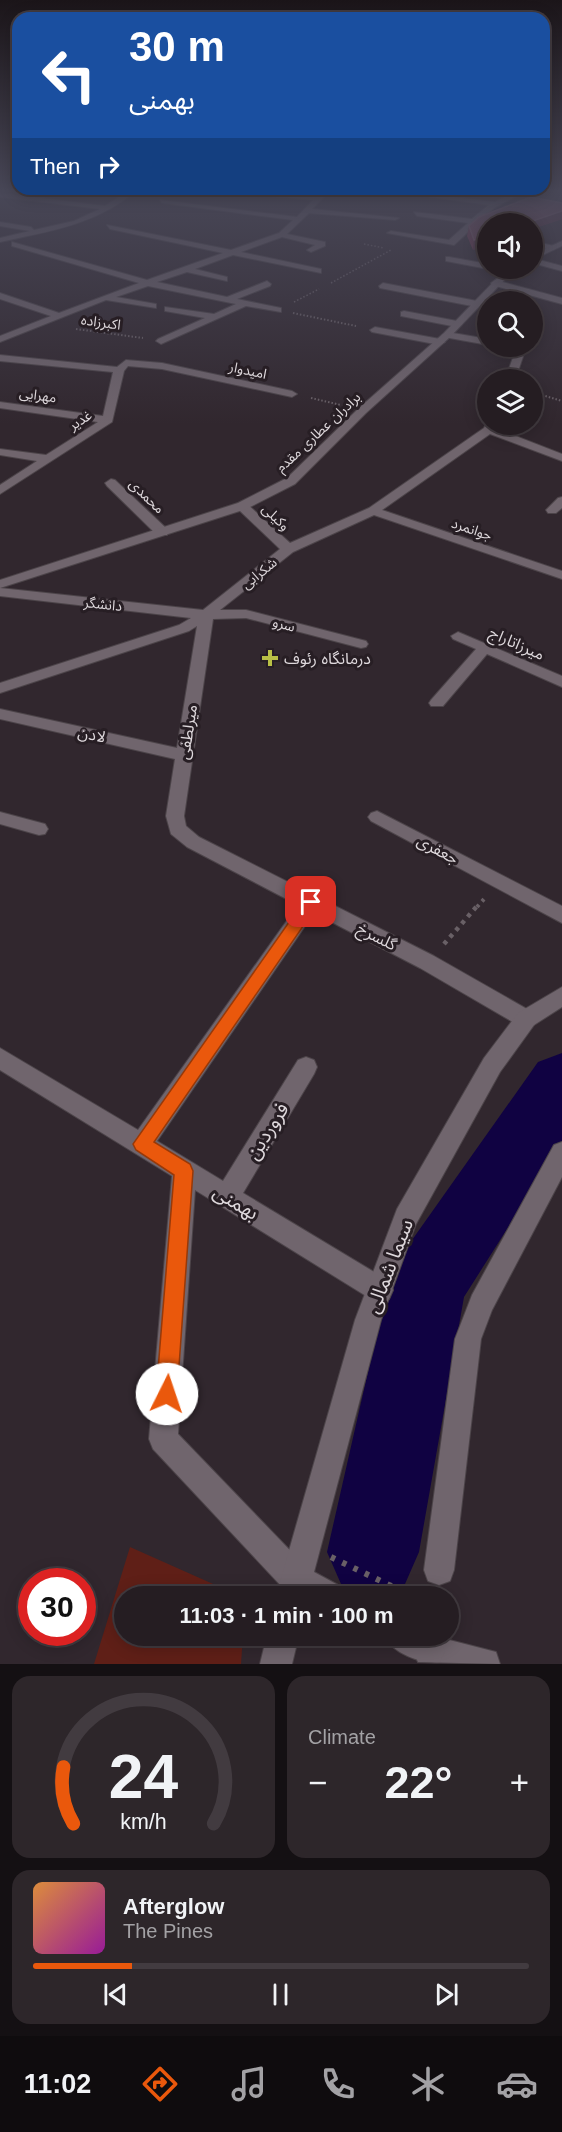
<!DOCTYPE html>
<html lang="en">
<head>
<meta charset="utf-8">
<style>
  :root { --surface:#251d22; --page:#2d262a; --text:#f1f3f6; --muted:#a3a2a5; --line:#423b40; --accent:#ea580c }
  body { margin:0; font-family:Arial,"Noto Sans Arabic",sans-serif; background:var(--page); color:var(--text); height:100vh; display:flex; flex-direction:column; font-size:22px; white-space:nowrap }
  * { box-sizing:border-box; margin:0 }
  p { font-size:20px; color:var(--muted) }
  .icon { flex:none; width:33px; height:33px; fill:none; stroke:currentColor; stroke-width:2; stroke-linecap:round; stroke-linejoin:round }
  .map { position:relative; height:1664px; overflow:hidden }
  .side { display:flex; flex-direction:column; gap:12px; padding:12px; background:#141013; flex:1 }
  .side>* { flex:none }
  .guide { position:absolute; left:12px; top:12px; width:538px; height:183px; border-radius:18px; box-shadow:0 3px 15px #0003,0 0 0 2px var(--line); background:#1a4fa0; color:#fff; overflow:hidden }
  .buttons { position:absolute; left:477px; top:213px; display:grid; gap:12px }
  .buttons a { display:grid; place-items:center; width:66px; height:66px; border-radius:50%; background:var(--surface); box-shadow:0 3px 15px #0003,0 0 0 2px var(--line); font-size:30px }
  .speed { position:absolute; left:18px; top:1568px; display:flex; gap:12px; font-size:30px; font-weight:700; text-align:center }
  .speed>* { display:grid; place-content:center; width:78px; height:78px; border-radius:50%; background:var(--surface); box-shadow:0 3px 15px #0003,0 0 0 2px var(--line); line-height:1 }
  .speed .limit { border:9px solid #d22; background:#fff; color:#111 }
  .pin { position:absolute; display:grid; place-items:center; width:51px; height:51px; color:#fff; margin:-26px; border-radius:12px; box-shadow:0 3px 9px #0006 }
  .me { position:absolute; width:66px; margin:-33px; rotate:4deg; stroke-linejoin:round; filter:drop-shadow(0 0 4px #0008) }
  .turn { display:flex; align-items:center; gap:21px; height:126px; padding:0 18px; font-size:27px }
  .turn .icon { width:78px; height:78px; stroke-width:2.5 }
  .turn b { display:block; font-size:42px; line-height:51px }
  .then { display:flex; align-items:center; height:57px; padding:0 18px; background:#0003; gap:12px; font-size:22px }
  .big { font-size:45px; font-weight:800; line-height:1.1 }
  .side .tile { flex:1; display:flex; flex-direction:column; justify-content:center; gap:9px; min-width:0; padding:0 21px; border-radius:18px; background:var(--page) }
  .side .dial { align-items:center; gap:0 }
  .dial svg { height:156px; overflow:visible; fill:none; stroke:var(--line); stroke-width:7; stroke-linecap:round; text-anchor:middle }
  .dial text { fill:var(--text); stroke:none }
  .song { display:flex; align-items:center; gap:18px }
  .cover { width:72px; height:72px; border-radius:9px; background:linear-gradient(135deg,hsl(30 70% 55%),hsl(300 70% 35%)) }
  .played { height:6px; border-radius:3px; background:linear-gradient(90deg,var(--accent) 20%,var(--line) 20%) }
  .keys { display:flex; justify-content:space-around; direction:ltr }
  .heat { display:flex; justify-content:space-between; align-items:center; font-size:33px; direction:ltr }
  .side .tiles { flex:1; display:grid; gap:12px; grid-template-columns:1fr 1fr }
  .tile:last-child { grid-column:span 2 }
  .trip { position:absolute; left:114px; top:1586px; width:345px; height:60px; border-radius:30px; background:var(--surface); box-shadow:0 3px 15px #0003,0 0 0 2px var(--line); font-weight:800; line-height:60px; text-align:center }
  .tab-bar { display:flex; height:96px; justify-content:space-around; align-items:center; background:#0f0c0e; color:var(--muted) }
  .tab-bar .icon { width:42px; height:42px }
  .tab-bar .current { color:var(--accent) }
  .tab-bar b { font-size:27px; color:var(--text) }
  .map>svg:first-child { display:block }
  .green { fill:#5f1f17 }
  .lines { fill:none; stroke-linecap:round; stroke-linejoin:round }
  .river { fill:#100242; fill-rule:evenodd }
  .street-casing { stroke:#4c4449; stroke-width:2 }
  .secondary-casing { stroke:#4c4449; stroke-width:2 }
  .path-far4 { stroke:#696066; stroke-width:1.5; stroke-dasharray:1.5 2; stroke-linecap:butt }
  .path-far3 { stroke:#696066; stroke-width:2; stroke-dasharray:1.5 2; stroke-linecap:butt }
  .path-far2 { stroke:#696066; stroke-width:4; stroke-dasharray:3 4.5; stroke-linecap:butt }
  .path-far1 { stroke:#696066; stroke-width:4.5; stroke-dasharray:4 5; stroke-linecap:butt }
  .path { stroke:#696066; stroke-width:6; stroke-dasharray:4.5 8; stroke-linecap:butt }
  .street { fill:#70656d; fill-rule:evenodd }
  .secondary { fill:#70656d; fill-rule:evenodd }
  .wall { fill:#7a334c }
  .shaded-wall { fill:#592739 }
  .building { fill:#85455b; stroke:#935c70; stroke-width:1.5 }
  .route { fill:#ea580c; stroke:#983908; stroke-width:1.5 }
  .poi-dot { fill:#b9c046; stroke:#271e24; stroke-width:2 }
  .labels { text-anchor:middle; stroke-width:6; stroke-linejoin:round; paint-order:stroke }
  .far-street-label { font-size:14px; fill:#ded8dc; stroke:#271e24 }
  .street-label { font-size:16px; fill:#ded8dc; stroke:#271e24 }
  .poi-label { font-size:16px; fill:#ded8dc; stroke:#271e24; text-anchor:start }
  .near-street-label { font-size:20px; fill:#ded8dc; stroke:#271e24 }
</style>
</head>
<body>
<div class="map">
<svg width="562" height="1664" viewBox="0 0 562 1664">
  <rect width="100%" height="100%" fill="#31272e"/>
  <path class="green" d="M130,1547l110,49h-116v39h119l-2,29h-147z"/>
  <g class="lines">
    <path class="river" d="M562,1053v89l-98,155 -45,255 -14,32c-32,14 -32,14 -64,0l-14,-32 61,-268 12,-27 138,-195z"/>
    <defs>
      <path id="street" d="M128,191h8c-41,34 -86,40 -136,51v-4l30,-7 -30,-5v-4l31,5 3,3 40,-9 26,-12 -100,-12v-4l105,13z
        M258,191l59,6 6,-6h7l-18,18 87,9 -4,2 -86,-7 -22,21 38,8v4l-14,6 -4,-2 8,-5 -33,-8 -41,15 80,17v4l-88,-18 -38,14 32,8v4l-40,-9 -30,10 70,15 40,-16 4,3 -1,2 -33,13 44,9v4l-35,-6 -85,38 -5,-3 2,-2 47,-21 -40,-7v-4l49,7 22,-10 -88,-18 -32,11 40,7v4l-50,-8 -106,42v-6l51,-20 -51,-17v-6l59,20 80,-30 -127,-37v-4l135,38 76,-27 -113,-24 -3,-4 124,25 48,-17 14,-13 -131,-17 -2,-3 137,17 16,-17 -53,-5 -3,-2z
        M516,191h10l-32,17 -40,37 -67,-12 4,-2 58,9 19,-17 -51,-7 -3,-4 58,7 17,-14 -59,-8 -2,-3 67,8z
        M532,241l22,5 1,2 -4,2 -19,-5z
        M449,257l39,7v4h3l-3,1 -42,-8v-4z
        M532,258l30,8v5l-30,-8z
        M495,280l67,18v6l-70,-19 -1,-2z
        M383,283l94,18 4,3 -4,3 -97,-19 -1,-2z
        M404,311l53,10 5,3 -5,3 -56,-11v-4z
        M375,327l65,12 5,3 -5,3 -68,-13 -2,-2z
        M447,332l41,7v6l-44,-8 -2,-2z
        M517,346l9,2 -11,32h-10z
        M0,355l117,12 9,-7 36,3 130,28 5,3 -5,3 -130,-28 -34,-3 -4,5 -12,51 -112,72v-9l37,-24 -37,-6v-6l46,6 52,-33 -98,-14v-6l103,14 10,-44 -113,-11z
        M487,422l1,2h8l-1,4 67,26v7l-72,-27 -108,76 180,61v8l-188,-64 -81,37 -73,58h26l120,31 2,3 -2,3 -5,1 -115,-30 -33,1 -29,197 2,10 13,11 235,119 100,57 3,6 -3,6 -8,3 -8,-3 -98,-57 -106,-55 -157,228 66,40 75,-121 8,-3 8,3 3,7 -3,7 -71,119 146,88 4,9 -4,9 -9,4 -9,-4 -176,-109 -17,244 129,134 5,11 -5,11 -11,5 -11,-5 -132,-141 -4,-10 23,-263 -172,-106v-22l138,82 160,-225 -111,-58 -16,-13 -5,-18 9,-57 -175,-40v-10l177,39 20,-122 -8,5 -189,62v-10l179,-58 12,-7 -191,-22v-8l203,22 77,-61 -42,-40v-6h8l44,40 79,-35 115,-80z
        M111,479l4,1 52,49 1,3 -1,3h-10l-50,-49 -2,-3z
        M562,497v11l-6,5h-8l-2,-3 12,-12z
        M458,632l104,44v11l-75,-33 -44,52h-12l-2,-3 2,-3 45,-51 -23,-10 -2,-3z
        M377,811l185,95v17l-191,-102 -3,-4 3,-4z
        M0,812l45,12 3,5 -3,5 -6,1 -39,-11z
        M562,1142v35l-70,133 -11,29 -27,231 -4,11 -11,4 -11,-4 -4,-11 31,-231 17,-44 82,-150z
        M430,1635l66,17 4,12 -82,-2 -5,-11 5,-11z"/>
      <path id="secondary" d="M562,241v5l-30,14v-5z
        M507,268h9l-66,69 -84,76 -71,71 -49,25 -246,79v-8l238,-77 49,-25 71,-69 86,-76z
        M562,987v20l-28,18 -34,47 -84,152 -35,96 -67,252 24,13 5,11h-67l79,-276 42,-111 87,-151 34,-45z
        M267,1635h32l-7,29h-32z
        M384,1635h48l8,5 5,11 -5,11c-20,2 -48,-9 -56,-27z"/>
    </defs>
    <use href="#street" class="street-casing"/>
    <use href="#secondary" class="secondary-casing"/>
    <path class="path-far4" d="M364,244l20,4
      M331,283l60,-33
      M294,302l25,-13"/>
    <path class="path-far3" d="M293,313l63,13
      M76,329l67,9
      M532,392l30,9
      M311,398l30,7"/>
    <path class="path-far2" d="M477,907l8,-9"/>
    <path class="path-far1" d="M444,944l34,-39"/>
    <path class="path" d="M331,1557l81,39"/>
    <use href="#street" class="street"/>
    <use href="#secondary" class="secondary"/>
  </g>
  <path class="wall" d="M562,219l-30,10v-5l-59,26 -6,-14 2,-10z"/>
  <path class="shaded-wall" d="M562,211v8l-30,10v-5h-8z
    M488,236v8l-15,6 1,-10z"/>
  <path class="building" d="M531,197l31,6v8l-38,13h-36v12l-14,4 -5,-14 10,-9z"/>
  <linearGradient id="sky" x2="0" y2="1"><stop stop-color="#1b1519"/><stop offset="0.45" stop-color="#484757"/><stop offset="1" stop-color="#484757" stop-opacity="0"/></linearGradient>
  <rect width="562" height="424" fill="url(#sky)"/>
  <path class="route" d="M311,897l6,1 2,4 -2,4 -163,236 36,22 3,7 -16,223 -3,8 -7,3 -8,-3 -3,-8 18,-219 -38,-25 -3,-6 173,-246z"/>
  <path class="poi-dot" d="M267 649h6v6h6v6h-6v6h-6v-6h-6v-6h6z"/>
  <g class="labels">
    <g class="far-street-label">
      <text transform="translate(101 322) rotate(8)" y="5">اکبرزاده</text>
      <text transform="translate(248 370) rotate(12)" y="5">امیدوار</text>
      <text transform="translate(38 395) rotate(8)" y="5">مهرایی</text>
      <text transform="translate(80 420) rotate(-33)" y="5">غدیر</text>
      <text transform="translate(318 432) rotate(-43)" y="5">برادران عطاری مقدم</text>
      <text transform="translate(147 496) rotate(44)" y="5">محمدی</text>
      <text transform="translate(276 517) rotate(43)" y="5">وکیلی</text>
      <text transform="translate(472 529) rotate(19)" y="5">جوانمرد</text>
      <text transform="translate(259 573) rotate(-39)" y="5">شکرابی</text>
      <text transform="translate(103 604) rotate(6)" y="5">دانشگر</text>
      <text transform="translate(284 624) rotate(15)" y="5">سرو</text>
    </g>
    <g class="street-label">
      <text transform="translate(517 643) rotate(24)" y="6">میرزاتاراج</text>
      <text transform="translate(187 732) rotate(-81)" y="6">میرلطفی</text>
      <text transform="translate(92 734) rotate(12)" y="6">لادن</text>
      <text transform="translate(438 849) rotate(28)" y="6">جعفری</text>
      <text transform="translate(377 936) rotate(27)" y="6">گلسرخ</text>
    </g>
    <g class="poi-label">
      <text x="284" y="664">درمانگاه رئوف</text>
    </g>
    <g class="near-street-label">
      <text transform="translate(267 1131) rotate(-58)" y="7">فروردین</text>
      <text transform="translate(236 1202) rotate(31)" y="7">بهمنی</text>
      <text transform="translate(389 1266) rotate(-69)" y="7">سیما شمالی</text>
    </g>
  </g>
</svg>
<div class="buttons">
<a><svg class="icon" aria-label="sound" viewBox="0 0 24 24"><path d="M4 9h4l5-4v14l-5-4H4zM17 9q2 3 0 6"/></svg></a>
<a><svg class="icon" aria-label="search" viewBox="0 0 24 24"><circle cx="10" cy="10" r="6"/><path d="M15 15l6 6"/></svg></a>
<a><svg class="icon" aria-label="layers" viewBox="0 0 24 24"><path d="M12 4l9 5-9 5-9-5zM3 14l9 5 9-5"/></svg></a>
</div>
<div class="speed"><div class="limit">30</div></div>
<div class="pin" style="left:311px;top:902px;background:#d93025"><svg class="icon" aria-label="arrive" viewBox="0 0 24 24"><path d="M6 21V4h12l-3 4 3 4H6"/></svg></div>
<svg class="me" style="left:167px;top:1394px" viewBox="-20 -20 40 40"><circle r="19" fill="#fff"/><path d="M0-13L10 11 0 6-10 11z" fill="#ea580c"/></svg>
<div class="trip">11:03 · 1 min · 100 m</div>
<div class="guide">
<div class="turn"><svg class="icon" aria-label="left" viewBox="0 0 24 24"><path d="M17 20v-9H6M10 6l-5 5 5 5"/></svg><div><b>30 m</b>بهمنی</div></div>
<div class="then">Then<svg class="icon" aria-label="right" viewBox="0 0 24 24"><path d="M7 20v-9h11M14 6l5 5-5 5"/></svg></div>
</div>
</div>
<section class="side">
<div class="tiles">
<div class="tile dial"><svg viewBox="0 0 100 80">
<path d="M14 69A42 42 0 1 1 86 69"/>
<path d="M14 69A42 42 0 0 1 9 40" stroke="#ea580c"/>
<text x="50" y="56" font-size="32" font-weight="700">24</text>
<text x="50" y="72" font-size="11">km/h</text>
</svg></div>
<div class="tile"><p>Climate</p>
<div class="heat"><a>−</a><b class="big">22°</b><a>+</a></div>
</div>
<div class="tile">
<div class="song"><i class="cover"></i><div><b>Afterglow</b><p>The Pines</p></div></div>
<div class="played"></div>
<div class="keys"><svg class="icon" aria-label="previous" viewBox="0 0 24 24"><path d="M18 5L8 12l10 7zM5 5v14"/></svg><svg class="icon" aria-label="pause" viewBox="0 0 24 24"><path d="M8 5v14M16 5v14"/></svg><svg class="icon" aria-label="next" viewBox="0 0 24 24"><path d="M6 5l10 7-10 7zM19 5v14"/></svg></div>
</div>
</div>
</section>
<nav class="tab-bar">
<b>11:02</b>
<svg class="icon current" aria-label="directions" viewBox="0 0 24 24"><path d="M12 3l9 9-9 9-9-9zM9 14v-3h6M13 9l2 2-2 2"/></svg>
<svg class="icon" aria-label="music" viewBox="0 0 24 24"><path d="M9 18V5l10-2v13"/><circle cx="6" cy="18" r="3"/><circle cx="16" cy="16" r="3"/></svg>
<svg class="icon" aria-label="phone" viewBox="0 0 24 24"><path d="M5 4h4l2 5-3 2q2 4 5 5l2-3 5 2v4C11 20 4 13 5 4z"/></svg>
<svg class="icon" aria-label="climate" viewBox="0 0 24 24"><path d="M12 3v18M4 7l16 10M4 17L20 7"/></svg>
<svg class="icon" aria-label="car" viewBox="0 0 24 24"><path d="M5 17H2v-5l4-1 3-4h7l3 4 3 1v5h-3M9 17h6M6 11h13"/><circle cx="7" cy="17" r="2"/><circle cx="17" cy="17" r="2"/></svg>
</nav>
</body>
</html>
